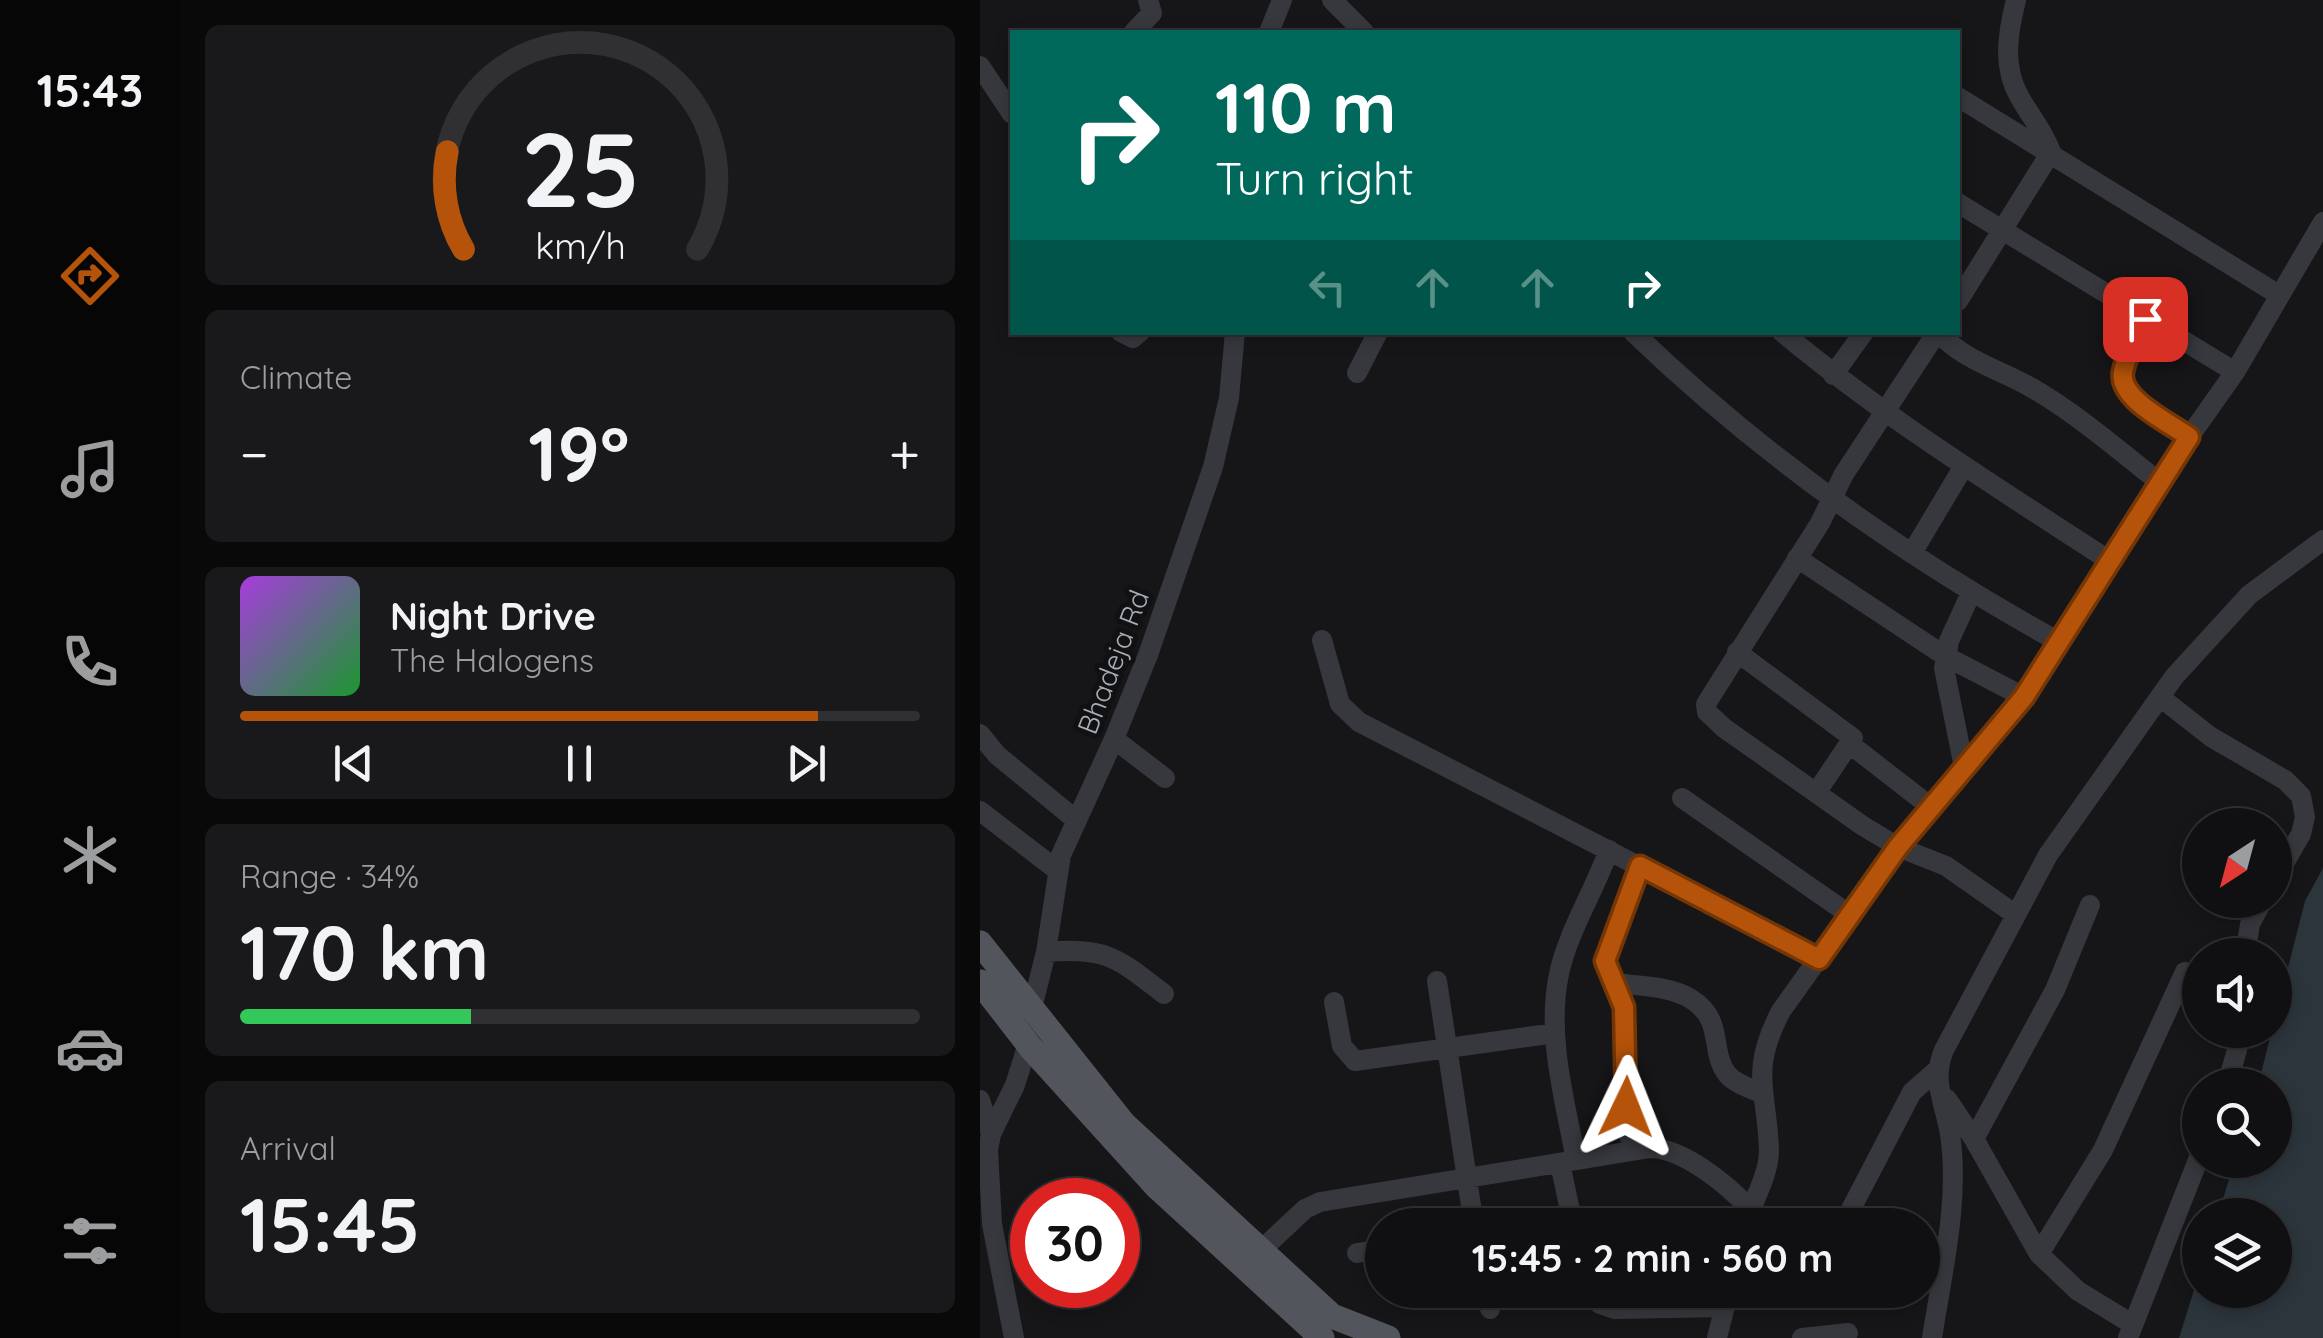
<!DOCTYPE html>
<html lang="en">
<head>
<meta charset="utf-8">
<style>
  :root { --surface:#101012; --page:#19191b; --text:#f1f3f6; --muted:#9c9d9f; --line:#303032; --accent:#b45309 }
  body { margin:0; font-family:Quicksand,sans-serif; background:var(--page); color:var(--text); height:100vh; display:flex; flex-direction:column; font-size:38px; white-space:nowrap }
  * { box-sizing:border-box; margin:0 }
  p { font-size:32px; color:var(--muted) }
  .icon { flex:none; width:55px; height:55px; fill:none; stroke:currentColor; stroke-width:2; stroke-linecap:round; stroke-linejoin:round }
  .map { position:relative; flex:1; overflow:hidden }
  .sheet { display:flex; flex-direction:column; gap:25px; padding:25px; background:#09090a; width:800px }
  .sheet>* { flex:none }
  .banner { position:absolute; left:30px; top:30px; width:950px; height:305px; border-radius:0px; box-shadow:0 5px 15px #0003,0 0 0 2px var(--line); background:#00695c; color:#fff; overflow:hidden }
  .needle { width:65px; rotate:216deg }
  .fabs { position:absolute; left:1202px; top:808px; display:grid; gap:20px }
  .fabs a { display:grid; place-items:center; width:110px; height:110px; border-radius:50%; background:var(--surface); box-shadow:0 5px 15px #0003,0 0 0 2px var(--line); font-size:50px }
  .speed { position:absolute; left:30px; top:1178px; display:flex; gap:20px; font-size:50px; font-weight:700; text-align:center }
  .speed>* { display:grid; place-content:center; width:130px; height:130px; border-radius:50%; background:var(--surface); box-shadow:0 5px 15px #0003,0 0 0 2px var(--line); line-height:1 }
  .speed .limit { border:15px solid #d22; background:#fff; color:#111 }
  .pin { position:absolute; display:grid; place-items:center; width:85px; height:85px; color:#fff; margin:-42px; border-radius:20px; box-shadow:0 5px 15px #0006 }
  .me { position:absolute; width:110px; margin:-55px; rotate:2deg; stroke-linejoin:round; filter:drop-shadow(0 0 8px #0008) }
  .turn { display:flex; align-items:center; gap:35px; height:210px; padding:0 40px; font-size:45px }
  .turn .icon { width:130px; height:130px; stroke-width:2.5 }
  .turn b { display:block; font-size:70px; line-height:85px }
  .lanes { display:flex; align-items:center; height:95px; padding:0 40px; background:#0003; justify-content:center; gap:50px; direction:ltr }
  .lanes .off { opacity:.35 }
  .big { font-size:75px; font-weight:800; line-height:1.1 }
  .sheet .card { flex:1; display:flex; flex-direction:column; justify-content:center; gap:15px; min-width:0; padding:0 35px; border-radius:15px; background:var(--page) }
  .sheet .dial { align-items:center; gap:0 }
  .dial svg { height:260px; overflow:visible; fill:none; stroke:var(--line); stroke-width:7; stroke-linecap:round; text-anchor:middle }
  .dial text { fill:var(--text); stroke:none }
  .song { display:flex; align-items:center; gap:30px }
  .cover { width:120px; height:120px; border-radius:15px; background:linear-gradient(135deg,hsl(280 70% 55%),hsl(130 70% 35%)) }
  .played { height:10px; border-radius:5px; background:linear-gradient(90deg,var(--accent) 85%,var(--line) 85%) }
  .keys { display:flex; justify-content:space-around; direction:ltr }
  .heat { display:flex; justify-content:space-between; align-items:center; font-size:55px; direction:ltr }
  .charge { height:15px; border-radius:8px; background:linear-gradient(90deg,#34c759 34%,var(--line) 0) }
  .trip { position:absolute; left:385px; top:1208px; width:575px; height:100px; border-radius:50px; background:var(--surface); box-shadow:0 5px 15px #0003,0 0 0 2px var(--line); font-weight:800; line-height:100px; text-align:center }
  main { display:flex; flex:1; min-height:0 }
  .dock { display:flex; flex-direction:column; width:180px; justify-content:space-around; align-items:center; background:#060607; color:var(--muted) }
  .dock .icon { width:70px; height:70px }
  .dock .active { color:var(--accent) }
  .dock b { font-size:45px; color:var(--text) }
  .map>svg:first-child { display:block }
  .water { fill:#2c353c }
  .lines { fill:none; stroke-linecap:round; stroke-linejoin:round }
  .minor { stroke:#37383d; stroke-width:20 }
  .major { stroke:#53555c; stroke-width:25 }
  .route-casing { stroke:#753606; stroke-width:25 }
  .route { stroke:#b45309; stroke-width:18 }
  .labels { text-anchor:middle; stroke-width:10; stroke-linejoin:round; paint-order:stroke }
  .street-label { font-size:28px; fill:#a8adb8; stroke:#111113 }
</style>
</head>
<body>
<main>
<nav class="dock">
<b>15:43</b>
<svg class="icon active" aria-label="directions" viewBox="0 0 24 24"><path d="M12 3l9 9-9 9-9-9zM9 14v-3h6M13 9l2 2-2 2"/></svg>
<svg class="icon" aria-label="music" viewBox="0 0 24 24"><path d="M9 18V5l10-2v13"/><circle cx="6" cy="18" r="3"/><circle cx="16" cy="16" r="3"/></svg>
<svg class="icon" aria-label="phone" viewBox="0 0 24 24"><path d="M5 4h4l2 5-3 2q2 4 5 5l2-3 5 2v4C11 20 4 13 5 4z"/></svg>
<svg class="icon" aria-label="climate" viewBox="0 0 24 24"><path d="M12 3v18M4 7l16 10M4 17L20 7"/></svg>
<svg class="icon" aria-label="car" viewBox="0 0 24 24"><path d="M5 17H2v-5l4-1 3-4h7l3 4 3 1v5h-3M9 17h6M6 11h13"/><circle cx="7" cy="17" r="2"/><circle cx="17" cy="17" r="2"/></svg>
<svg class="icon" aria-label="filters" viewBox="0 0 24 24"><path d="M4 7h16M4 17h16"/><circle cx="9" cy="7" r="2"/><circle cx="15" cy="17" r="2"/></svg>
</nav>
<section class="sheet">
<div class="card dial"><svg viewBox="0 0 100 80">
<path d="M14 69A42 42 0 1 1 86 69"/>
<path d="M14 69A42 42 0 0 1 9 39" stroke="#b45309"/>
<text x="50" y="56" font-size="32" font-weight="700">25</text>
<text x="50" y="72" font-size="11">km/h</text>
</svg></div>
<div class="card"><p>Climate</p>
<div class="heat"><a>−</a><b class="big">19°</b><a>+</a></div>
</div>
<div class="card">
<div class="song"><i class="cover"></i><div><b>Night Drive</b><p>The Halogens</p></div></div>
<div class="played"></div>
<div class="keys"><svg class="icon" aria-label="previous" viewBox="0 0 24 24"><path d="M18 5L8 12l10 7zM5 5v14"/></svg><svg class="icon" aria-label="pause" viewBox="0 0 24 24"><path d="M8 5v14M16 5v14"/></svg><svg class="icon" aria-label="next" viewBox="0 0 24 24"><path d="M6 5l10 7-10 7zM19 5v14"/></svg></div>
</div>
<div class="card"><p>Range · 34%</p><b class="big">170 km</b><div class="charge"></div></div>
<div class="card"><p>Arrival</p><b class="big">15:45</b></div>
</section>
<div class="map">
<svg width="1343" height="1338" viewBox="0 0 1343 1338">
  <rect width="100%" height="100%" fill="#161618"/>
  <path class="water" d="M1343,868v470h-144l21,-67v19h75v-75h-57l17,-55h40v-75h-17l47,-184z"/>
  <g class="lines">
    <path class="minor" d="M352,0l32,32
      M154,32l18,-19 -4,-13
      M289,32l13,-32
      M0,66l32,48
      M978,97l321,198
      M978,203l277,169
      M978,301l93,-149c-8,-22 -21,-36 -32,-56 -17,-30 -11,-64 -3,-96
      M1165,319c-7,17 -19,35 -22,53 -5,27 47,51 66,65
      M141,332l12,6 7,-6
      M653,332c129,124 270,224 426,310
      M802,332c103,86 216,156 328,229
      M957,332l-93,142 -24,49 -114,181 1,8 17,16 139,98 35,21 48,19 70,49
      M958,332c26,29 61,37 94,56 45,26 85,61 126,93
      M377,373l21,-41
      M853,375l31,-43
      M932,553l52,-87
      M817,558l148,98 79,41
      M342,640l18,64 19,18 460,237
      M757,652l116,86 -37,55
      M1180,697l51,40 74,43 16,16 4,21 -4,17 -26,45
      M0,734l17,21 79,65
      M134,739l51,39
      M871,745l80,62
      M984,767l-20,-99 5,-27 22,-48
      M702,798l168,117
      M0,811l77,59
      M66,952c62,-5 71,6 118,42
      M1265,955l5,-31 13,-24
      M457,981l37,244
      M635,983c24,3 55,3 76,16 34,21 18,51 36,75 8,10 23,14 34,19
      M354,1002l8,44 13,15 200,-28
      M52,1008l14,-56 15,-97 53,-116 34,-84 65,-188 16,-69 6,-66
      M1247,1085l10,-35 -1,-20
      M967,1099l27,40 65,115 39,37 54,33
      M0,1100l11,34
      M994,1139l81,-149 35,-85
      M653,1150l-8,-31v-112l-20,-46 35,-95
      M596,1160c-11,-59 -30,-125 -17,-186 9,-42 35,-83 50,-124
      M580,1163l13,62
      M765,1225c8,-24 24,-50 24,-75 -2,-61 -20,-78 12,-139l117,-164 146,-179 114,-187 77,-109 88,-150
      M885,1225l-12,-6 -2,-10 61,-117 25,-22
      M942,1249l21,9
      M279,1252l46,-43 15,-7 330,-54c33,0 78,37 100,61
      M377,1253l25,-4
      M1059,1254l64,-104 82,-178
      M507,1290l3,19
      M609,1290l11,14 15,5 110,-2
      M34,1338l-22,-114 -4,-74 3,-16 24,-49 13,-41
      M737,1338l12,-48
      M822,1338l46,-5
      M952,1338c10,-66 28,-137 18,-204 -5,-30 -19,-54 -6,-84l104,-195 126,-178 75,-82 74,-55
      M1148,1338l72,-183"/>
    <path class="major" d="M0,943l144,181 208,192 56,22
      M0,982l51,66 126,139 165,151"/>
  </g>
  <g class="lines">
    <defs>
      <path id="route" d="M646,1107l-2,-100 -19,-46 35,-95 179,93 79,-112 126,-150 165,-260c-19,-14 -71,-38 -66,-65 3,-18 15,-36 22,-53"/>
    </defs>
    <use href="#route" class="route-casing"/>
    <use href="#route" class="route"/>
  </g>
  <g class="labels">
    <g class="street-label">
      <text transform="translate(133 662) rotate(-69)" y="10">Bhadeja Rd</text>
    </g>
  </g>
</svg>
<div class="fabs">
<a><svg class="needle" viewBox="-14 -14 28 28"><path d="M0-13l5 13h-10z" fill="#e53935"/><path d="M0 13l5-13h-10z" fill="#9c9d9f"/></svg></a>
<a><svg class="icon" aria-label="sound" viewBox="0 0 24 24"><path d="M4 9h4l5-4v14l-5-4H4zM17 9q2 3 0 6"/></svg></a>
<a><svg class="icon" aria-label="search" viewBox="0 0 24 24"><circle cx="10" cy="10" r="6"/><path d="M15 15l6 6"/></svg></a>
<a><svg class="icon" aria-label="layers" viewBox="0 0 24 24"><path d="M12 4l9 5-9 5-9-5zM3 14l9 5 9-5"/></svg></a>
</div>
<div class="speed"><div class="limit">30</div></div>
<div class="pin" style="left:1165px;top:319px;background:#d93025"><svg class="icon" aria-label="arrive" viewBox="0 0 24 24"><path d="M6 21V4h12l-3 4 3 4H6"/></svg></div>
<svg class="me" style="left:646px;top:1107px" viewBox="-20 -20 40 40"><path d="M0-17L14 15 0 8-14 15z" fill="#b45309" stroke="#fff" stroke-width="4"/></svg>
<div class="trip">15:45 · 2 min · 560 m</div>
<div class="banner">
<div class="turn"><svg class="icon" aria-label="right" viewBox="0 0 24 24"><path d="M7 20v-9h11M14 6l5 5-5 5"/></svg><div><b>110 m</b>Turn right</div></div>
<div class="lanes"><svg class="icon off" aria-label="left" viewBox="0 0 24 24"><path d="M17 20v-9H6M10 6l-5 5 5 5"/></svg><svg class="icon off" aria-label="ahead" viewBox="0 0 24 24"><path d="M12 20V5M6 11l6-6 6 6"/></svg><svg class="icon off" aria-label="ahead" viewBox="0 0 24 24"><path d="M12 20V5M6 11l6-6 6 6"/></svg><svg class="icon" aria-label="right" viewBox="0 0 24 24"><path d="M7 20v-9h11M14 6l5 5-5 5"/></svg></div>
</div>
</div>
</main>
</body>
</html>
